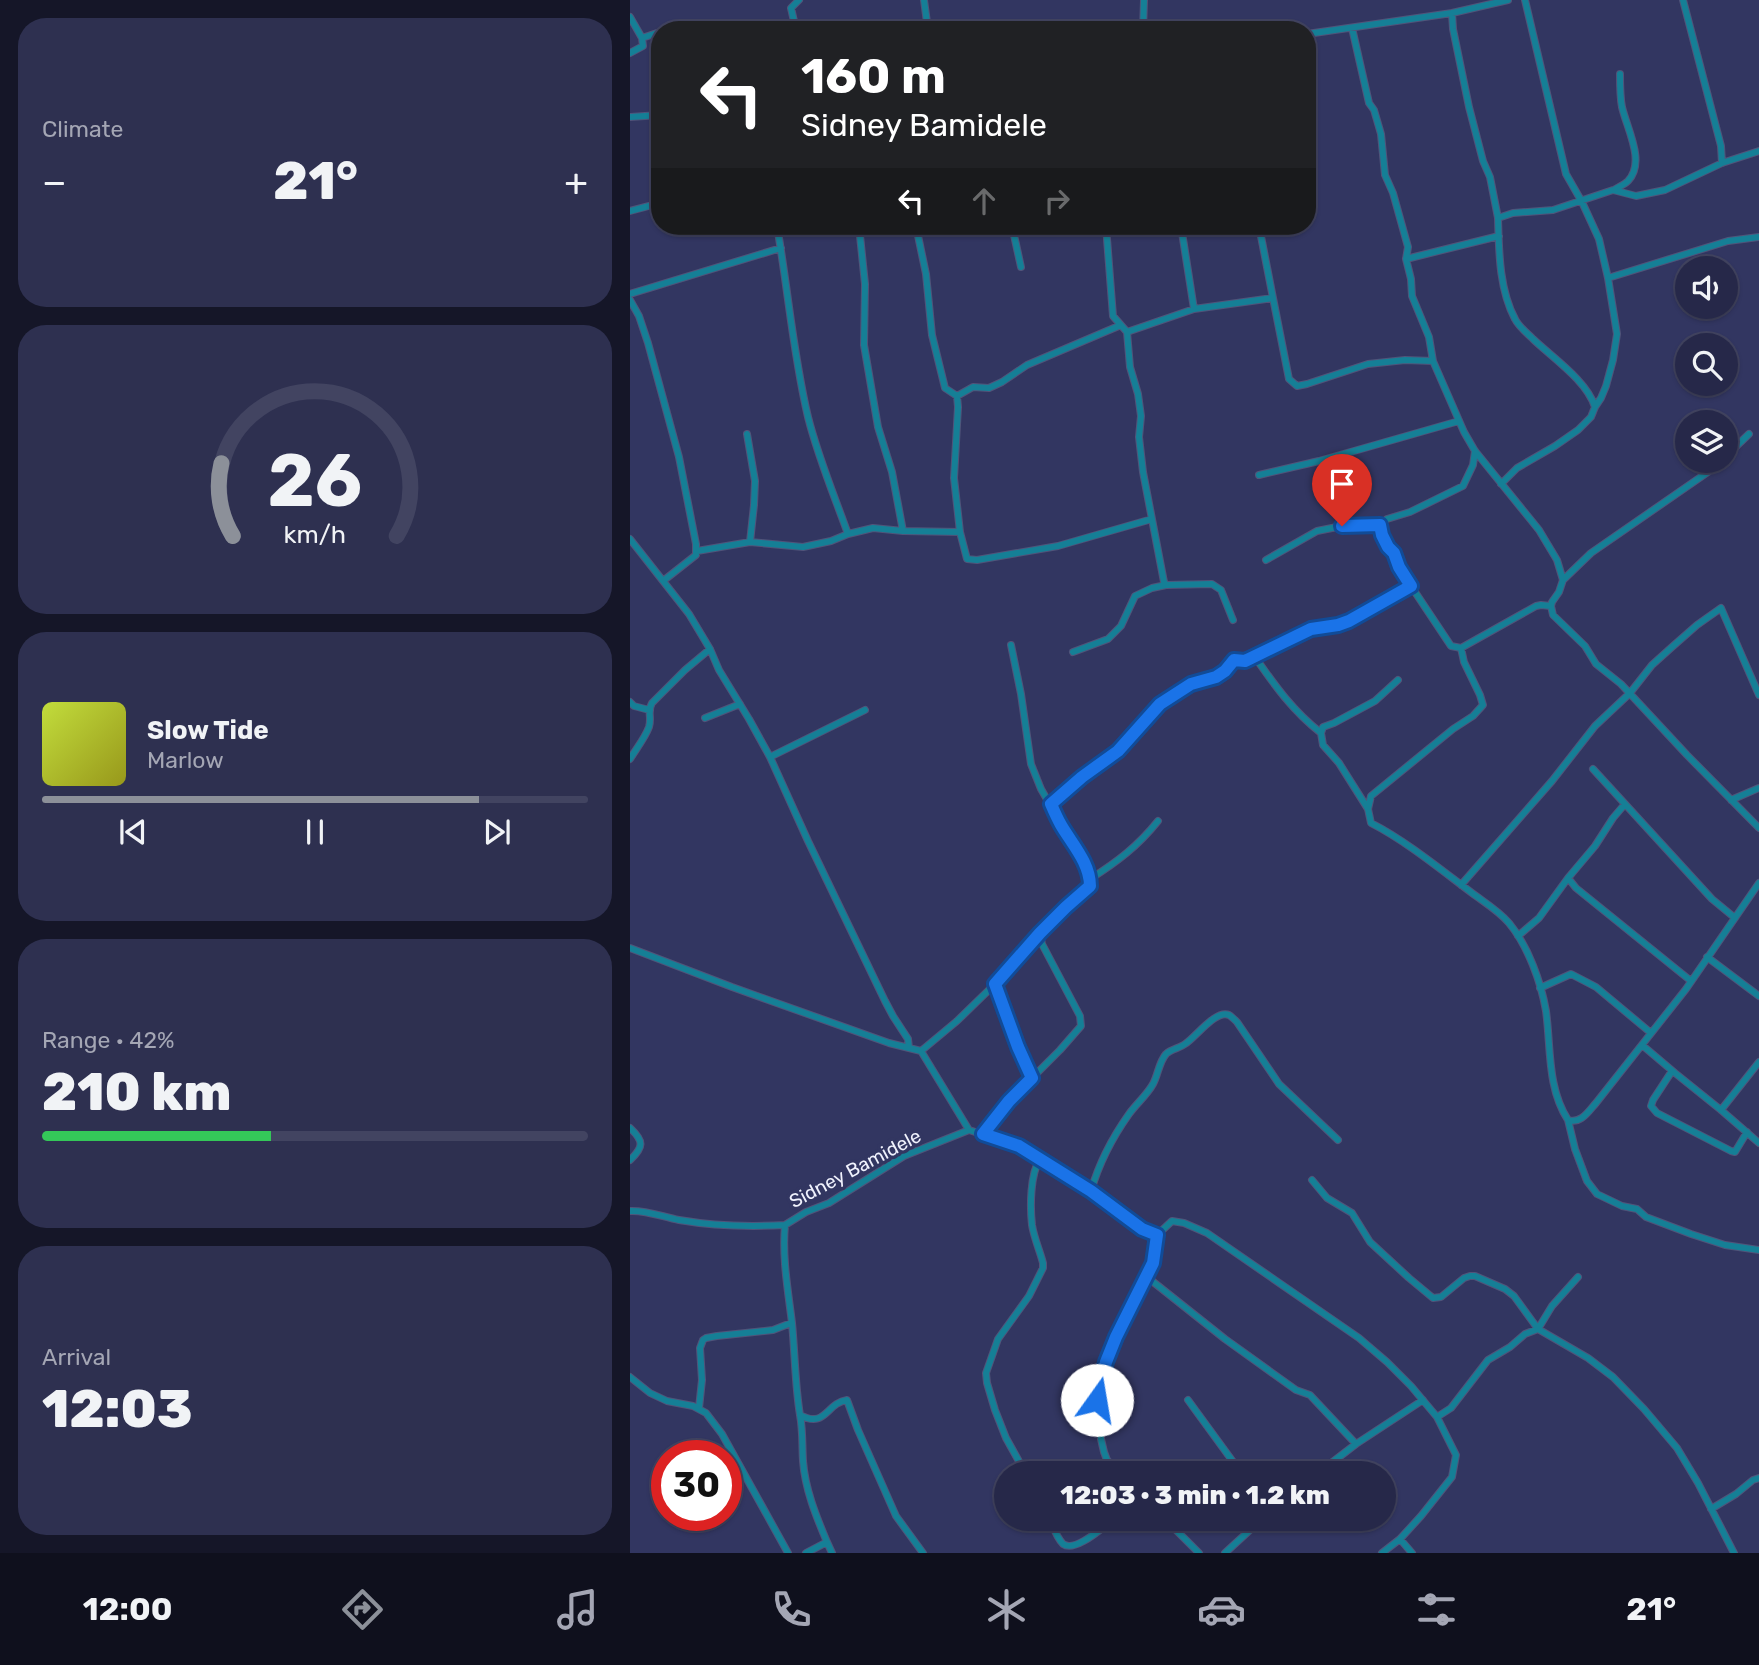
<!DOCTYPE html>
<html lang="en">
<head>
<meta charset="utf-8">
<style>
  :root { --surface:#262849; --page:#2e3050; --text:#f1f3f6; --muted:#a4a6b4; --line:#424461; --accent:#8c9099 }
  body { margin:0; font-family:Rubik,sans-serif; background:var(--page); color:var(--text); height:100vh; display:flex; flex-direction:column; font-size:26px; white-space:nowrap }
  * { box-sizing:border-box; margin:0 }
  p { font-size:23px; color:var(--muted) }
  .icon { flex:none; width:38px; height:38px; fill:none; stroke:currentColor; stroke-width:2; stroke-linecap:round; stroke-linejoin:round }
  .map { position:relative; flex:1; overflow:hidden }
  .panel { display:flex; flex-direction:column; gap:18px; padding:18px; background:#151628; width:630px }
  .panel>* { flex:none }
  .hud { position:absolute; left:21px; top:21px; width:665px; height:214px; border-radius:28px; box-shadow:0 2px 5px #0004,0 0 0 2px var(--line); background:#202124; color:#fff; overflow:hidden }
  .controls { position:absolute; left:1045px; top:256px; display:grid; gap:14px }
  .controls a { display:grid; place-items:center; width:63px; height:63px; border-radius:50%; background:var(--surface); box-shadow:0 2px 5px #0004,0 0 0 2px var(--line); font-size:35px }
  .speed { position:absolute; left:21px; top:1440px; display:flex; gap:14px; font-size:35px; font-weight:700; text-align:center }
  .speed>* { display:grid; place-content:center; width:91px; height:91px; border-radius:50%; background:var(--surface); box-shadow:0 2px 5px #0004,0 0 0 2px var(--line); line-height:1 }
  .speed .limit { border:10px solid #d22; background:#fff; color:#111 }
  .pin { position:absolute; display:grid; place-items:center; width:60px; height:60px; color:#fff; margin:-72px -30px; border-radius:50% 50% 50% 0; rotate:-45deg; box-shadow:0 0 7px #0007 }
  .pin .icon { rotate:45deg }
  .me { position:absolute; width:77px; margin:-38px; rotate:13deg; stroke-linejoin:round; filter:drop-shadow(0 0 5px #0008) }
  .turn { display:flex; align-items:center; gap:24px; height:147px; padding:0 35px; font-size:32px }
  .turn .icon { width:91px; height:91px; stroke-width:2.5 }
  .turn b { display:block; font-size:49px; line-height:60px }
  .lanes { display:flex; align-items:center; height:66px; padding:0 35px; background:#0003; justify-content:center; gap:35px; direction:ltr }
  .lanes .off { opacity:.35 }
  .big { font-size:52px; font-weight:800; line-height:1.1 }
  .panel .widget { flex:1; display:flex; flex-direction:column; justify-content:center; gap:10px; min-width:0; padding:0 24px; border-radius:28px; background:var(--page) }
  .panel .dial { align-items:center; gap:0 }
  .dial svg { height:182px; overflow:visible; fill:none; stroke:var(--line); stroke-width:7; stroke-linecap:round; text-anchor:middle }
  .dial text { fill:var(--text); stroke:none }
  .song { display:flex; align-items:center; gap:21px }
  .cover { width:84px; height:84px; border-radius:10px; background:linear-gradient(135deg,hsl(70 70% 55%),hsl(60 70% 35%)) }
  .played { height:7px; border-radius:4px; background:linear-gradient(90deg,var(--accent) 80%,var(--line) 80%) }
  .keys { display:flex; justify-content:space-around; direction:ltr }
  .heat { display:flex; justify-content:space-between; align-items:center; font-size:38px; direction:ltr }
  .charge { height:10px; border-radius:5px; background:linear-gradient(90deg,#34c759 42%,var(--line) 0) }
  .trip { position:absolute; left:364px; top:1461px; width:402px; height:70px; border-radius:35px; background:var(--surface); box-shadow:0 2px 5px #0004,0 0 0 2px var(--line); font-weight:800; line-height:70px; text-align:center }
  .dock { display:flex; height:112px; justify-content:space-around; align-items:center; background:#0f101d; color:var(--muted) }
  .dock .icon { width:49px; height:49px }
  .dock .active { color:var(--accent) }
  .dock b { font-size:32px; color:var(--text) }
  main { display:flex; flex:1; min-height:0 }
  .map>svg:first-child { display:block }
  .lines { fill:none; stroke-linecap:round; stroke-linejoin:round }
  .street-casing { stroke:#50547a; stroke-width:8 }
  .street { stroke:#157f96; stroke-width:6 }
  .route-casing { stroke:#114b97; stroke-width:18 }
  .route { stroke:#1a73e8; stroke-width:12 }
  .labels { text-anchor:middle; stroke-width:7; stroke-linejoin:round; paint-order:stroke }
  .street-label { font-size:19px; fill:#f0f2fd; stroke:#323661 }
</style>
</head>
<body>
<main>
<section class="panel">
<div class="widget"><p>Climate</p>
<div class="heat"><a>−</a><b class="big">21°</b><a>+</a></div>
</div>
<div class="widget dial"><svg viewBox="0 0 100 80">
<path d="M14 69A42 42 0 1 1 86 69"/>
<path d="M14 69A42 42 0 0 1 9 37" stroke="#8c9099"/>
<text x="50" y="56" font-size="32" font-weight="700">26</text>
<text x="50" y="72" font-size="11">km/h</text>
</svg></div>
<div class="widget">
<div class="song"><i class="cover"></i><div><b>Slow Tide</b><p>Marlow</p></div></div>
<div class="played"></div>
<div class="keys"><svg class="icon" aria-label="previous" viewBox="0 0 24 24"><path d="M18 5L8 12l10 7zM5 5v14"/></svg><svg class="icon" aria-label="pause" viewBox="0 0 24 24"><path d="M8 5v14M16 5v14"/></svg><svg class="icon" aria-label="next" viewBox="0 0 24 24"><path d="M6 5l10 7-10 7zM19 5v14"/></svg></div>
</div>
<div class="widget"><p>Range · 42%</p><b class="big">210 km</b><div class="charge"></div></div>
<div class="widget"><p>Arrival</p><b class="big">12:03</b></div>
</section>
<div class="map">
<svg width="1129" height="1553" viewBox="0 0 1129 1553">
  <rect width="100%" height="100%" fill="#323661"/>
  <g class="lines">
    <defs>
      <path id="street" d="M294,0l4,30
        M1053,0l38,146 1,17
        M0,17l12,21 18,-6
        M722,28l17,75 5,7 7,24 4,41 8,18 15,54 -2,12 5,20 1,17 17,41 4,24 31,71 11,19 64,79 18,30 6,20 -4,12 -7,10 -1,4 2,9 32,31 11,18 25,20 66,71 72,73
        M166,30l-5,-22 8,-8
        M513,30l1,-30
        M677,34l145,-21
        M0,53l13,-7 -1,-8
        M0,117l30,-2
        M984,190c4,-3 10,-5 14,-9 18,-19 -1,-52 -6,-74 -2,-10 -2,-22 -2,-33
        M0,211l30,-8
        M868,218l-8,-41 -7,-16 -14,-54 -16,-78 -1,-16 56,-13
        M147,226c11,63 16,128 31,191 10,40 26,78 40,117
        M229,226l6,58 -1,61 14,82 14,45 11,59
        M286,226l10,48 6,61 13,53 12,8 1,11 -4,71 6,54 7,27 10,1 81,-14 94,-27
        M382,226l9,41
        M476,226l7,90 14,16 3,35 8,27 3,22 -2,21 4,35 21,110 2,3 46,-1 9,6 12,30
        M551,226l13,83
        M776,259l93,-23
        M978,278l120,-37 31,-4
        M0,294l151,-46
        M643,298l16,81 8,7 10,-2 61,-20 37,-4 28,1
        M0,300l9,16 9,27 31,114 17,87v11l-33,26
        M497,332l67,-23 79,-11 -14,-72
        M327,396l16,-9 16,1 13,-6 25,-17 94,-40
        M965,407c-8,-26 -42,-49 -62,-68 -6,-6 -14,-12 -18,-20 -16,-30 -16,-68 -17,-101l15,-5 40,-3 60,-20 23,6 29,-6 57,-27 37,-12
        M117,434l8,47 -1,24 -4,37
        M845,451l-2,14 -10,21 -53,26 -23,7 -7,6 2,10 6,12 6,6 5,14 12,19 40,60 10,2 75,-42 5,-1 10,1
        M1096,456l23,-22
        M629,475l60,-14 140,-40
        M871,484l16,-16 38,-22 23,-16 13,-13 4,-10 6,-9 5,-12 7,-26 4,-26 -9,-56 -9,-39 -17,-37 -16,-28 -41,-174
        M0,539l59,75 21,35 9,21 30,49 21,38 38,84 77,160 8,15 15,23 1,9
        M67,551l53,-9 53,5 28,-6 17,-7 25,-6 30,3 57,1
        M636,560l51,-29 25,-5 38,-1
        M933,580l28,-27 117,-81 13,-12
        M831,648l3,14 16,33 3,10 -10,11 -20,13 -82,67 -3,13 3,14c35,18 69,46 101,70 12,9 27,18 37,30 19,23 32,59 37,88 5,36 1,77 22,109 13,4 20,-8 28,-17l90,-114 73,-106
        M443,652l35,-13 13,-13 14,-30 17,-8 14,-3
        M625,657c20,29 38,54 66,76
        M0,702l4,4 15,4
        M75,718l35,-14
        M140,757l95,-47
        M0,759c6,-10 15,-21 19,-32 3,-9 -2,-16 3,-24l33,-33 25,-21
        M963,769l119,130 23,19
        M1101,800l28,-12
        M421,804l31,-27 36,-26 42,-47 31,-20 25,-7 9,-6 9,-11 11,1 50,-23 16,-9 27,-4 11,-4 62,-35
        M738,809l-29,-46 -16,-18 -2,-12 2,-6 11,-4 41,-22 23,-21
        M938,878l27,-32 18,-28 12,-14
        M460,879c27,-17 48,-33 68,-58
        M831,885l91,-104 43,-55 35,-33 22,-28 20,-18 25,-22 24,-17 38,87
        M888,936l21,-18 29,-40 8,10 115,93
        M0,948l102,39 157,56 32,8 36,-30 38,-37 45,-50 26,-27 24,-21 1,-4 -5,-15 -45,-78 -10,-25 -10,-70 -10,-49
        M1077,957l52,39
        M365,984l23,63 14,31
        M910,988l31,-14 25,13 55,46
        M1012,1045l33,28 46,37 38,33
        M291,1051l48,79
        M1042,1071l-19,29 -2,6 6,7 74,38 4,1 12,-20
        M1091,1110l38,-48
        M938,1120l7,29 12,32 10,13 25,12 15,3 9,8 45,17 34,11 34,5
        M0,1128c14,13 14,19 0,32
        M353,1134l26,-33 51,-51 21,-24 -1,-10 -38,-72 -2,-10
        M682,1180l15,18 25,15 18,29 39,36 24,20 8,-1 23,-19 6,-2h5l30,13 9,7 24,33 14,-23 26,-29
        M461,1191c8,-28 21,-53 38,-77 8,-11 18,-19 24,-30 5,-9 6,-22 13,-30 5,-5 14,-6 19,-10 11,-7 31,-35 44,-29 2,1 6,5 8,7l42,62 59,56
        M0,1211c16,-1 33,6 49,9 35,6 70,7 106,5
        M527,1235l15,-14 12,2 23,10 152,105 28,24 24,24 26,31 19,38 -4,22 -31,39 -21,23 -18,14
        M517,1277l78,62 71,51 14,5 46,49
        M0,1377l20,16 17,8 26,5 13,7 16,21 66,119
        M558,1400l54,74
        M69,1408l3,-28 -2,-32 3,-8 3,-2 11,-2 56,-6 18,-7
        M170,1415c3,16 2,30 3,46 2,28 13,55 24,81l-21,11
        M807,1417l14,-9 37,-48 22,-13 15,-13 13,-5 50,29 25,19 31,32 33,39 21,35 36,70
        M396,1474l-20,-36 -11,-28 -8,-27 -1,-10 12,-34 31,-43 14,-28v-5c-3,-12 -9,-25 -11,-38 -2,-18 -2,-51 8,-66
        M687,1474l39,-30 67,-44
        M1081,1509l25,-15 17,-14 6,-2
        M420,1519c3,8 7,19 13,25 12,9 40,-17 51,-25
        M535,1519l34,34
        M770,1539l12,14
        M197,1542l5,11
        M293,1553l-27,-37 -38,-86 -11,-30c-21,3 -21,29 -47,15 -5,-30 -5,-61 -8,-92 -4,-33 -10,-65 -7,-98l21,-13 23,-9 75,-47 65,-26 50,16 72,45 51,38 15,6 -4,28 -36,74 -11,24 -9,39 4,39 3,13 3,8 13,14
        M595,1553l37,-34"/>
    </defs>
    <use href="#street" class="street-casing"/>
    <use href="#street" class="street"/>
  </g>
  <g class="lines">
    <defs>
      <path id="route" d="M467,1400l9,-38 10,-25 37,-74 4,-28 -15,-6 -51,-38 -72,-45 -36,-12 26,-33 23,-23 -14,-31 -23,-63 45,-51 26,-26 24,-21c0,-23 -18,-42 -29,-61 -4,-7 -7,-14 -10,-21l31,-27 36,-26 42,-47 31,-20 25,-7 9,-6 9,-11 11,1 66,-32 27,-4 11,-4 62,-35 -12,-19 -5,-14 -6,-6 -6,-12 -2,-10 -38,1"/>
    </defs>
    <use href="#route" class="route-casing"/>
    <use href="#route" class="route"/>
  </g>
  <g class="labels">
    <g class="street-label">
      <text transform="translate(225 1168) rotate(-28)" y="7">Sidney Bamidele</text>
    </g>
  </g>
</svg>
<div class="controls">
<a><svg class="icon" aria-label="sound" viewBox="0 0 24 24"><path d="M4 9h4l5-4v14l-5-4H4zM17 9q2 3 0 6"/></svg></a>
<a><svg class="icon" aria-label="search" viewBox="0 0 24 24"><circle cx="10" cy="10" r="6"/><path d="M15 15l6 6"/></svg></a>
<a><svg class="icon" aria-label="layers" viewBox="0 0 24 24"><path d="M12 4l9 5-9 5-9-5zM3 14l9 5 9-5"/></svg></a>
</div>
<div class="speed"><div class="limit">30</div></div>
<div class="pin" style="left:712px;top:526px;background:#d93025"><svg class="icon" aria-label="arrive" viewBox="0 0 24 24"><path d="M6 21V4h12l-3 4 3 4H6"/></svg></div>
<svg class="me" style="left:467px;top:1400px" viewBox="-20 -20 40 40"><circle r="19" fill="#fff"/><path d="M0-13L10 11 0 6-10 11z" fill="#1a73e8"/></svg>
<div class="trip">12:03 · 3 min · 1.2 km</div>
<div class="hud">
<div class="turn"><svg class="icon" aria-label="left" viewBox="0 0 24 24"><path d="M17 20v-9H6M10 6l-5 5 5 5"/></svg><div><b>160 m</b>Sidney Bamidele</div></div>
<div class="lanes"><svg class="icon" aria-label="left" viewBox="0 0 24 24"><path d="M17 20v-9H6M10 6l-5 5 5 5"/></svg><svg class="icon off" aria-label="ahead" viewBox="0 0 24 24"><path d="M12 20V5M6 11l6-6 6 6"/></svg><svg class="icon off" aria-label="right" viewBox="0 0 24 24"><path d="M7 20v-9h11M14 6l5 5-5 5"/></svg></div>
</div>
</div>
</main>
<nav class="dock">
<b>12:00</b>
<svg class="icon active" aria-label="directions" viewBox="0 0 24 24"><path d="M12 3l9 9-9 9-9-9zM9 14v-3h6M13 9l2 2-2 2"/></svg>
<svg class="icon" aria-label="music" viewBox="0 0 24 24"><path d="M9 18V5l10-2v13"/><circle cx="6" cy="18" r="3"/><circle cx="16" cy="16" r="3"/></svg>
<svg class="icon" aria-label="phone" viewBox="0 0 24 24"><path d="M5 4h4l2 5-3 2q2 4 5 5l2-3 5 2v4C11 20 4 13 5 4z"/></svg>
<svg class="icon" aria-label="climate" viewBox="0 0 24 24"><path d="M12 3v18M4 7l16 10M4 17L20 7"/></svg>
<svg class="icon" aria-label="car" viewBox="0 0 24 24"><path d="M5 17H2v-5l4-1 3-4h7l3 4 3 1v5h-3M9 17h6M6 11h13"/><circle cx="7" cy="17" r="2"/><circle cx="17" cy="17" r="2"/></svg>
<svg class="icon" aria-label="filters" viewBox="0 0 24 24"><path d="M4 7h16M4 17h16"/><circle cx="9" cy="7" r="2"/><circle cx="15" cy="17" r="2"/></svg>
<b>21°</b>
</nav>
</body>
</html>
